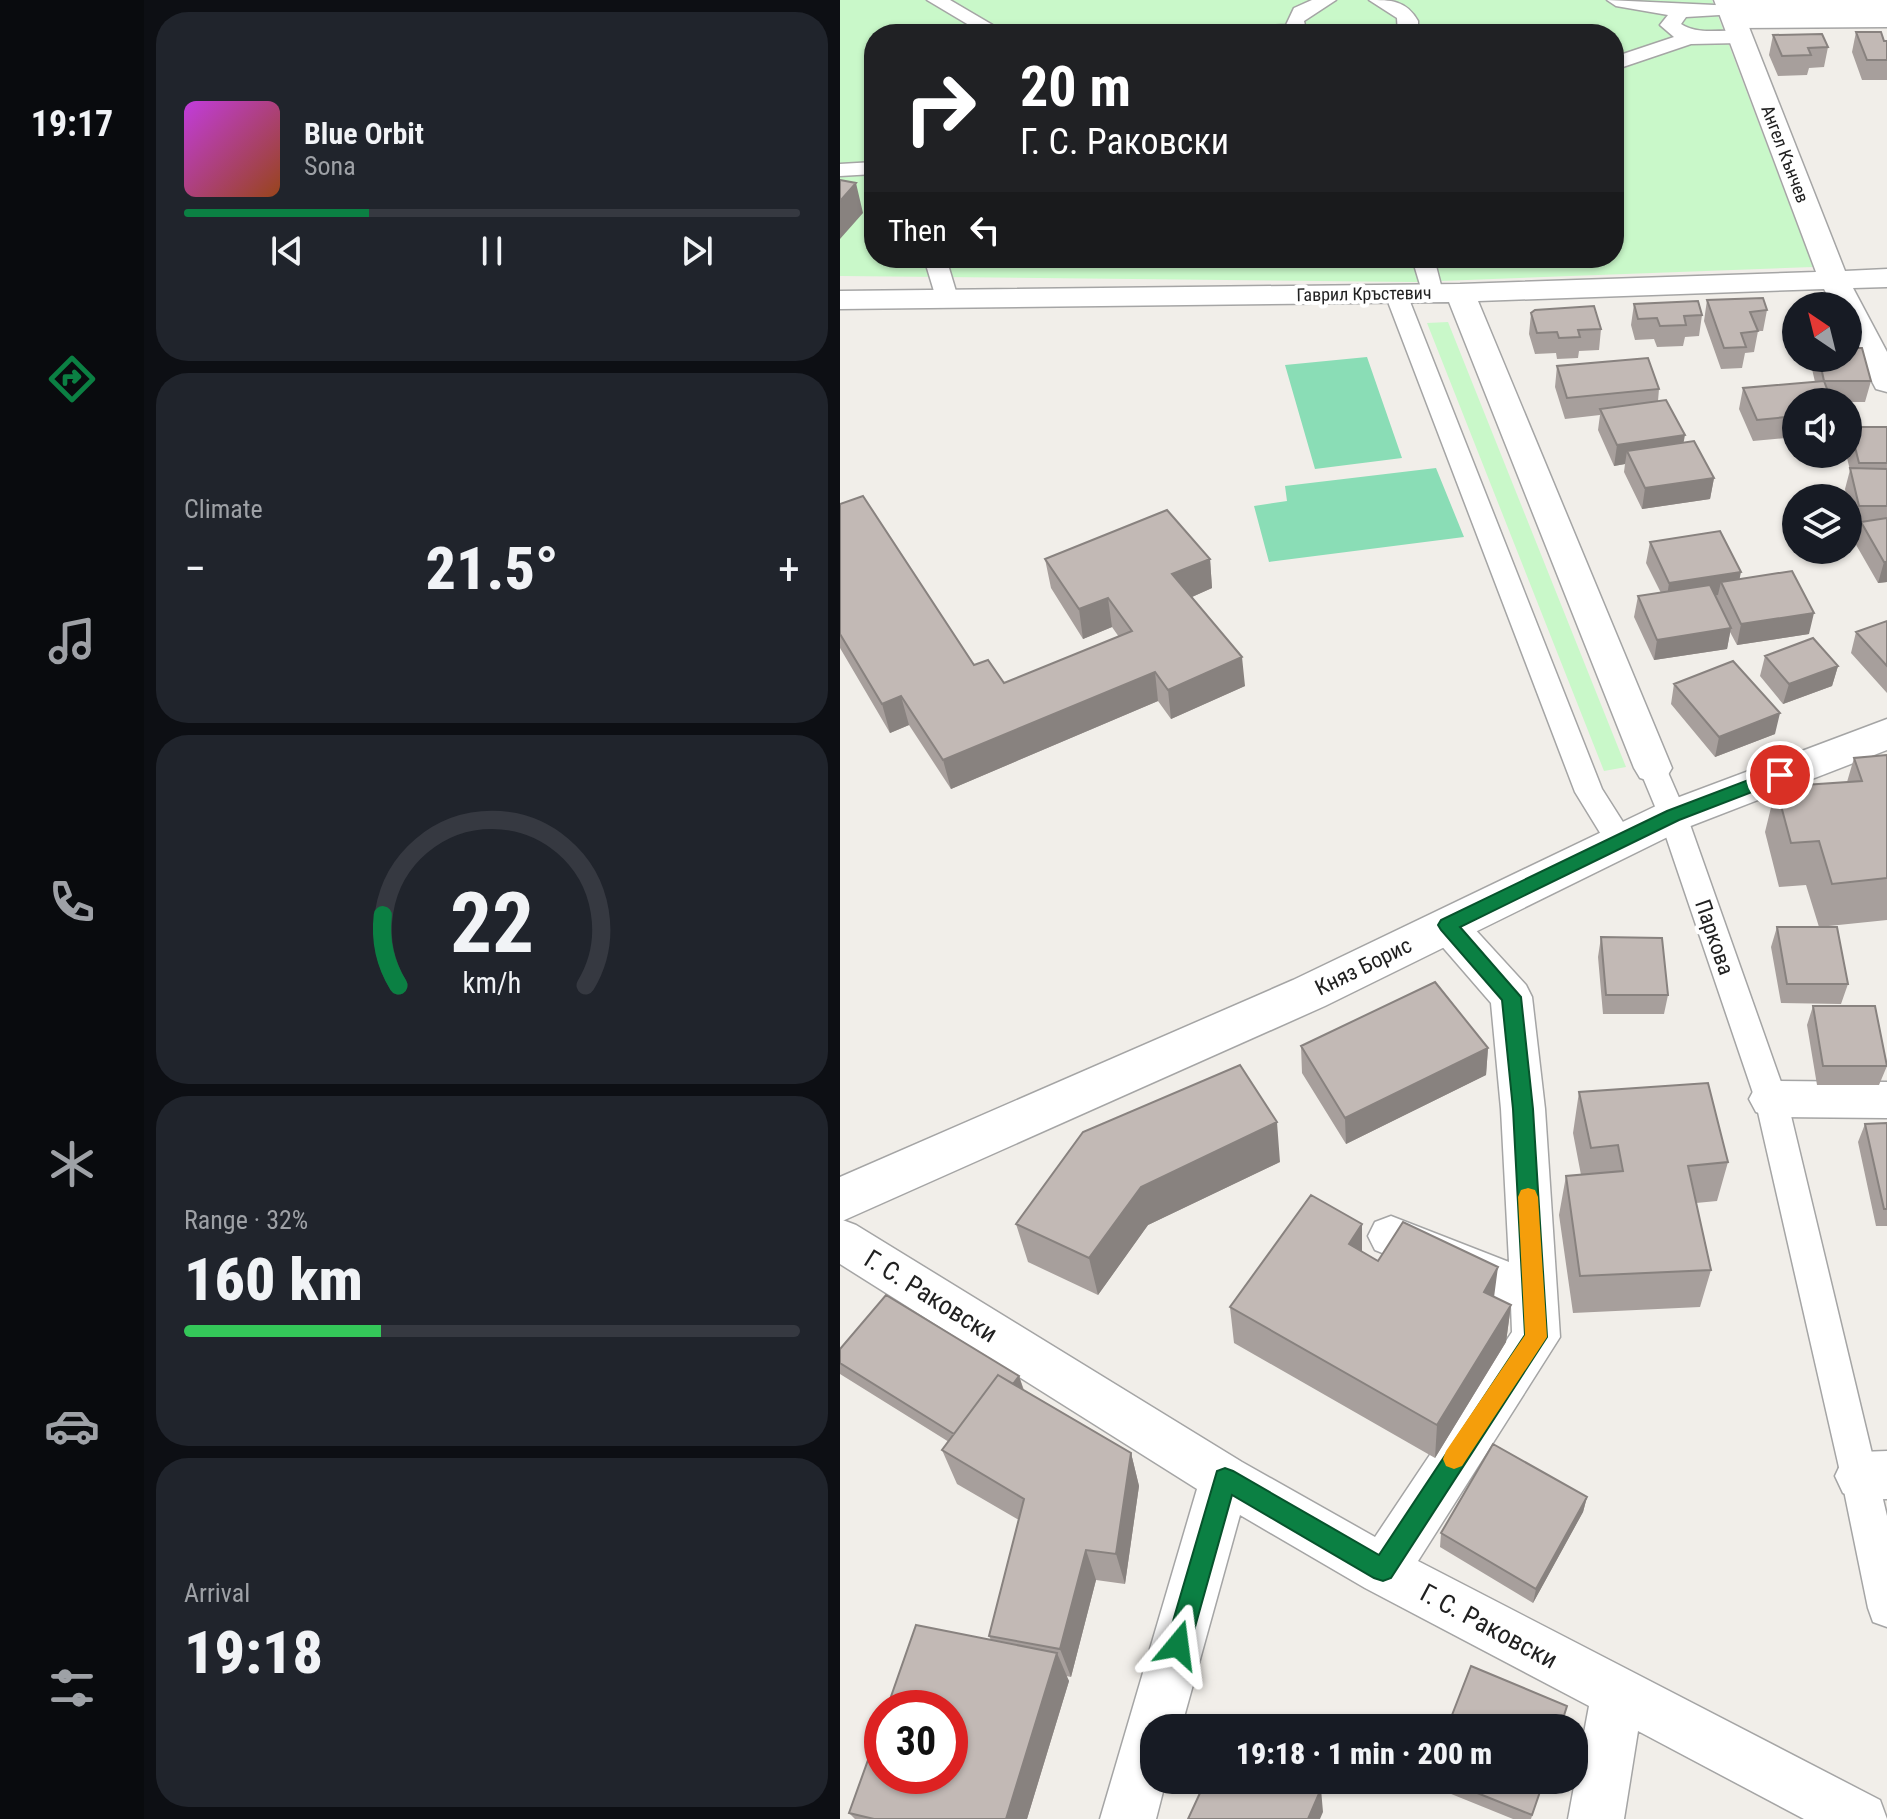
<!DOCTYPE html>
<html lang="en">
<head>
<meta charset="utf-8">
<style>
  :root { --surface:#171b24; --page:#20242c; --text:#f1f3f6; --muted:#9ea1a6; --line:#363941; --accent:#0b8043 }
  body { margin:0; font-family:"Roboto Condensed",sans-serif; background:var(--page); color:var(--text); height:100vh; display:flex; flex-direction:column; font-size:30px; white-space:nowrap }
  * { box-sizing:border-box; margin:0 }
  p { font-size:26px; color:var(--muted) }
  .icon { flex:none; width:44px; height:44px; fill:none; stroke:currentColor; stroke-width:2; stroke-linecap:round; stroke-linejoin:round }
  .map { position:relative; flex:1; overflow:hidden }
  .drawer { display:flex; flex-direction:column; gap:12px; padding:12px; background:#0d0f14; width:696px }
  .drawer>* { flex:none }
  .guide { position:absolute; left:24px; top:24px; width:760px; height:244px; border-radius:32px; box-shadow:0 2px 6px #0004; background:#202124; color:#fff; overflow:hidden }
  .needle { width:52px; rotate:325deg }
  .tools { position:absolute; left:942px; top:292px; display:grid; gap:16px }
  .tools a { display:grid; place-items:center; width:80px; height:80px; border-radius:50%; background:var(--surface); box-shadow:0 2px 6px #0004; font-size:40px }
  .speed { position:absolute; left:24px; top:1690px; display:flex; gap:16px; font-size:40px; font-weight:700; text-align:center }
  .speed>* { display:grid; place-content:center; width:104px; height:104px; border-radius:50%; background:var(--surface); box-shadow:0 2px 6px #0004; line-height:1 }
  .speed .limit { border:12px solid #d22; background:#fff; color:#111 }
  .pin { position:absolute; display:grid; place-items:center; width:68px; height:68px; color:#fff; margin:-34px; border:4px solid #fff; border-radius:50%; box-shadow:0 2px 8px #0007 }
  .me { position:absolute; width:88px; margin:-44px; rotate:16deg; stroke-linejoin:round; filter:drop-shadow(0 0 6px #0008) }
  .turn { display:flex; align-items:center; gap:28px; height:168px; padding:0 24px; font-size:36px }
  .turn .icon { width:104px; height:104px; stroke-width:2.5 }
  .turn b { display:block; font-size:56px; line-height:68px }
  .then { display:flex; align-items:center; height:76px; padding:0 24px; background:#0003; gap:16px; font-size:30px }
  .big { font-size:60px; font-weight:800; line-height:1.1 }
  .drawer .card { flex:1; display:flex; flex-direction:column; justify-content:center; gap:12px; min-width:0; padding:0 28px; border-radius:32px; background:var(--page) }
  .drawer .dial { align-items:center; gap:0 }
  .dial svg { height:208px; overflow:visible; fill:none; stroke:var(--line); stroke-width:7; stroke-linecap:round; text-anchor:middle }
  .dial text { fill:var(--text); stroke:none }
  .song { display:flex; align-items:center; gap:24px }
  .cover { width:96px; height:96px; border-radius:12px; background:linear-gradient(135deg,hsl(290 70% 55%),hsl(20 70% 35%)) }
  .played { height:8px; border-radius:4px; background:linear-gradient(90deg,var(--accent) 30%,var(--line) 30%) }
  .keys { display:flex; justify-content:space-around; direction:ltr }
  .heat { display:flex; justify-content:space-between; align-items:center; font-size:44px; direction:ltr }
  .charge { height:12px; border-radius:6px; background:linear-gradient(90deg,#34c759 32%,var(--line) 0) }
  .trip { position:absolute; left:300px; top:1714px; width:448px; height:80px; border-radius:32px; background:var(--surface); box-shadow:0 2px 6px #0004; font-weight:800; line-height:80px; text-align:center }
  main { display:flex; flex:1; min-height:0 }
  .tabs { display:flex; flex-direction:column; width:144px; justify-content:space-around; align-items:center; background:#090b0e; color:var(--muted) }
  .tabs .icon { width:56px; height:56px }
  .tabs .active { color:var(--accent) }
  .tabs b { font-size:36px; color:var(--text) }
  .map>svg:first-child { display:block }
  .park { fill:#c9f8c9; fill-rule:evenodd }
  .pitch { fill:#8addb6 }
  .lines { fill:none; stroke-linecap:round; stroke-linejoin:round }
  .pedestrian-casing { stroke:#a5a5a5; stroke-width:3 }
  .minor-casing { stroke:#a5a5a5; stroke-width:3 }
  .tertiary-casing { stroke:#a5a5a5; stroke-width:3 }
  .pedestrian { fill:#fff; fill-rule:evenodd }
  .minor { fill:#fff; fill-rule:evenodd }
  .tertiary { fill:#fff; fill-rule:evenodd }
  .wall { fill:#a79f9c }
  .shaded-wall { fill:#88827f }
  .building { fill:#c2b9b5; stroke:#88827f; stroke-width:2 }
  .route { fill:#0b8043; stroke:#07532c; stroke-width:2 }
  .slow { fill:#f59e0b }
  .labels { text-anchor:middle; stroke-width:8; stroke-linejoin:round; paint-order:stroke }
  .far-street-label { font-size:18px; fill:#212121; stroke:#fff }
  .street-label { font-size:22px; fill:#212121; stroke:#fff }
  .near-street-label { font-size:26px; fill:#212121; stroke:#fff }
</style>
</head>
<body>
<main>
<nav class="tabs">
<b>19:17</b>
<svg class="icon active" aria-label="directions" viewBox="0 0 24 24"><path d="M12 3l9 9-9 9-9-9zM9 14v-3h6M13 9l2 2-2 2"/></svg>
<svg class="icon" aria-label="music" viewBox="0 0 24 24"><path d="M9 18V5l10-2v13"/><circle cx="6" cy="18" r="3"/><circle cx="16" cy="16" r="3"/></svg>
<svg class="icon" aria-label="phone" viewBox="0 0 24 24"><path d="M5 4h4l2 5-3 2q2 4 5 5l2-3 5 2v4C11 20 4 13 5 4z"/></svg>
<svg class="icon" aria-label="climate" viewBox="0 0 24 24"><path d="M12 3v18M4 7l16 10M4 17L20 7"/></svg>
<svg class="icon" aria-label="car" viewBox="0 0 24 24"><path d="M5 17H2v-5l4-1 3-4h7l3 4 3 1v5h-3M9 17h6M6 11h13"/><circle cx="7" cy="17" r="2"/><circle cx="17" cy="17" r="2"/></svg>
<svg class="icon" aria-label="filters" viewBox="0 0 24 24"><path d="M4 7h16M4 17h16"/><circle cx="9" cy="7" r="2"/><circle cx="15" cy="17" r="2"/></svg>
</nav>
<section class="drawer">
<div class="card">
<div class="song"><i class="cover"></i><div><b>Blue Orbit</b><p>Sona</p></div></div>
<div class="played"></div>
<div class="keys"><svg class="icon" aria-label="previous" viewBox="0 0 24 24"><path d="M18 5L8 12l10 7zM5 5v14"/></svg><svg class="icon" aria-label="pause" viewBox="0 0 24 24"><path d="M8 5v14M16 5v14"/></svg><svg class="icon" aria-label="next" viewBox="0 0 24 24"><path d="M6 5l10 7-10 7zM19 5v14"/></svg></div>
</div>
<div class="card"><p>Climate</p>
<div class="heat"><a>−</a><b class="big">21.5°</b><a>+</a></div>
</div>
<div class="card dial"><svg viewBox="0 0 100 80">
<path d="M14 69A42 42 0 1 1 86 69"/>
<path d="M14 69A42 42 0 0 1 8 42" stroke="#0b8043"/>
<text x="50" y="56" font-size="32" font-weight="700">22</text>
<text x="50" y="72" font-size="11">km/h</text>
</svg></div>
<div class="card"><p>Range · 32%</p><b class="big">160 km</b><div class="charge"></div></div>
<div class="card"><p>Arrival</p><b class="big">19:18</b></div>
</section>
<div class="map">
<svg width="1047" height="1819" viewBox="0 0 1047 1819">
  <rect width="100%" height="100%" fill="#f1eee9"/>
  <path class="park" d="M0,0h872l101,267 -399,15 -574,-6zM34,34h740v224h-740z
    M608,322l178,445 -22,4 -177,-448z"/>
  <path class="pitch" d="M527,357l35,101 -87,11 -30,-104z
    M596,468l28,69 -195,25 -15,-56 33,-5 -2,-15z"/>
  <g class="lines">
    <defs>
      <path id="pedestrian" d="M87,0h23l58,34h-24z
        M472,0h24l-32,21 3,13h-91l10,-6 60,-3 8,-17z
        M529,0c22,0 37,0 49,21v13h-20l-1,-16z
        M767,0l129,6 2,4 -2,4 -50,3 -5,7c22,15 55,-1 69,13l-10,6 -49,1 -77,26v-13l60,-20 -14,-12 8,-10 -52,-9z
        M1047,15v12l-153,1 -9,-6 9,-6z
        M34,162v12l-34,2v-12z
        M84,258h22l12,40 -3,5 -8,2 -11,-7z
        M572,258h22l9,35 -3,5h-16z
        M556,287l11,7 195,495 33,52 -5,8 -10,3 -10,-3 -35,-57 -190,-498z
        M813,758l10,3 24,55 100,283 100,417v111l-14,-5 -5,-14 -27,-132 -86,-377 -96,-283 -20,-48 4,-7z"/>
      <path id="minor" d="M874,0h173v16l-142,1 100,254 42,-2v18l-34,1 34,64v40l-11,-3 -28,-53v-30h-15l-9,-17 -346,12 194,467 -6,10 -13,4 -13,-4 -6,-10 -185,-466 -609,7v-18l620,-7 356,-12z
        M607,909l14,5 65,71 6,12 13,112 15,228 -142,224 462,239 7,19h-83l-166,-88 -14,88h-56l21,-113 -224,-118 -125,-73 -59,213h-27v52h12l-10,39h-56l97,-330 -357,-225v-45l16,6 386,237 133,75 137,-205 -1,-27 -136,-55 -7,-14 7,-14 16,-6 118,46 -8,-153 -10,-106 -58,-67 -6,-11 6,-11z
        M931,1081l116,1v36l-116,-1 -15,-5 -7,-13 7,-13z
        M1047,1451v48l-27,1 -17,-7 -8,-17 8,-17 17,-7z"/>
      <path id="tertiary" d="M1047,719v31l-199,77 -363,179 -485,216v-45l453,-197 365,-175z"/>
    </defs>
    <use href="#pedestrian" class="pedestrian-casing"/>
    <use href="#minor" class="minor-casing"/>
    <use href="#tertiary" class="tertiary-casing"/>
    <use href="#pedestrian" class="pedestrian"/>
    <use href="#minor" class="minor"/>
    <use href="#tertiary" class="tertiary"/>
  </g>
  <path class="wall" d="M1016,32l31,9v39h-25l-10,-28z
    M933,35l55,12 -4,20 -15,1 -2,7 -29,1 -9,-21z
    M867,300l60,10 -4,21h-5l-4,21 -9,1 -3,15 -21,1 -17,-48z
    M794,304l68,11 -3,21 -14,1 -2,9 -26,1 -3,-8 -19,1 -4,-15z
    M691,313l70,16 -2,21 -20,1 -1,7 -21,1 -1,-6 -21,1 -6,-20z
    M974,358h34l23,23 -6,21h-69v35l-43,4 -14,-32 4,-21 72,-6 -3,-13z
    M717,366l102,23 -1,12 25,42 31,35 -4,21 -68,10 -18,-37 1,-8 -11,2 -16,-36 2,-15 -35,4 -10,-32z
    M1010,427h37v155l-9,1 -23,-40 5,-16h-7l-8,-38 5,-19 -4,-16h2v-20z
    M0,504l134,161 30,18 115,-46 -7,-10 -29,12 -32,-51 -6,-29h165l2,29 -20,9 53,89 -74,33 -13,-18 -207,88 -42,-64 -19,8 -50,-85z
    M810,542l90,37 69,55 -72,11 -7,-13 -3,17 -73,11 -20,-43 4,-21 23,-3 -15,-30z
    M1047,621v72l-36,-40 5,-21z
    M925,656l73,10 -6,20 -49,18 -23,-28z
    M834,684l101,50 -60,23 -44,-53z
    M1047,755v165l-68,7 -13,-42 -27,2 -14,-55 11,-45 71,-5 7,-24z
    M937,927l71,57 -7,20 -60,-1 -10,-56z
    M761,937l67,58 -4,19h-61l-5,-57z
    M973,1006l74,60 -8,19h-62l-10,-60z
    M461,1046l187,2 -2,27 -140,69 -44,-71z
    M739,1092l149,70 -11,39 -21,2 15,67 -11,37 -127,6 -14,-98 7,-39 15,-1 -8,-42z
    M1047,1123v103h-11l-18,-84 7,-18z
    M440,1162l-132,63 -50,70 -70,-33 -12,-38z
    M522,1252l16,9 116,36 17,8 -5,37 -71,116 -201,-115 -4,-36z
    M0,1349l179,27 5,14 107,63 8,33 -14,98 -29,-4 -25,97 -5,-1 3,5 -42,138h-172l-6,-6 142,-173 -2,-4 30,-116 -62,-36 -15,-34 7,-8 -109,-68z
    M747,1497l-4,15 -50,91 -93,-56 1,-14z
    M589,1780h115l-13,39h-18l-84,-34z"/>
  <path class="shaded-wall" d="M16,183l7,30 -23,26v-38z
    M845,435l-4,21 -54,-5 -2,13 -11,2 3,-21z
    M874,478l-4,21 -68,10 3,-21z
    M370,559l2,29 -36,16 -4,-30z
    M1044,562h3v20l-9,1z
    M901,572l-4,20 -16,-10 -3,13 -52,8 3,-20z
    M268,598l4,29 -29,12 -4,-30z
    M974,613l-5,21 -72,11 4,-21z
    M891,628l-4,21 -73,11 3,-20z
    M402,657l3,29 -74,33 -3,-29z
    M998,666l-6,20 -49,18 6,-20z
    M315,672l3,29 -207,88 -8,-29z
    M61,696l8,29 -19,8 -8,-29z
    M940,713l-5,21 -60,23 4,-20z
    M648,1048l-2,27 -140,69 -1,-26z
    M437,1122l3,40 -132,63 -50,70 -9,-37 52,-71z
    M522,1224v38l-13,-18z
    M658,1267l-5,38 -9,-13z
    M671,1305l-5,37 -71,116 2,-33z
    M179,1376l5,16 -55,51z
    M291,1453l8,33 -14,98 -9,-30z
    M747,1497l-4,15 -50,91 3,-14z
    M246,1550l10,30 -25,97 -11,-28z
    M217,1653l12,28 -42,138h-21z
    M481,1789l2,23 -3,7h-12z"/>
  <path class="building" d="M1016,32h25l3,9h3v19h-20z
    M982,34l6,13 -20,1 3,7 -29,1 -9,-21z
    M0,180l16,3 -16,18z
    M923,298l4,12 -17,2 8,19 -17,2 5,14 -22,1 -17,-48z
    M858,301l4,14 -18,1 2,9 -26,1 -3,-8 -19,1 -4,-15z
    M754,306l7,23 -23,1 2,7 -21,1 -2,-6 -20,1 -6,-20 4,-3z
    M1008,348h14l9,33h-47l-5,-23h29z
    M808,358l11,31 -92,9 -10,-32z
    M984,381l8,21h-36v14l-39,4 -14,-32z
    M826,400l19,35 -68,10 -17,-36z
    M1010,427h37v36h-28z
    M854,441l20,37 -69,10 -18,-37z
    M1010,468l37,1v37h-28z
    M23,496l111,169 14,-5 16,23 128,-52 -24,-33 -29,11 -34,-50 122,-49 43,49 -38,15 70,83 -74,33 -13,-18 -212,88 -42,-64 -19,8 -42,-70v-130z
    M1047,518v44h-3l-23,-40z
    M880,531l21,41 -72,11 -19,-41z
    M952,571l22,42 -73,11 -20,-42z
    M870,585l21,43 -74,12 -19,-44z
    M1047,621v45l-31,-34z
    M973,638l25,28 -49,18 -24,-28z
    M893,661l47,52 -61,24 -45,-53z
    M1047,755v123l-55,6 -13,-43 -28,2 -15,-56 86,-6 -8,-23z
    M937,927h60l11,57h-61z
    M761,937l61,1 6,57h-62z
    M595,982l53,66 -143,70 -44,-72z
    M973,1006h62l12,60h-64z
    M400,1065l37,57 -136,65 -52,71 -73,-34 67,-92z
    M868,1083l20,79 -40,4 23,104 -131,6 -14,-100 57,-5 -5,-26 -27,3 -12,-56z
    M1047,1123v86h-3l-19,-85z
    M471,1195l51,29 -13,20 29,17 25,-39 95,45 -14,25 27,13 -74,120 -207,-118z
    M46,1295l133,81 -6,8 -15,-9 -44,59 -114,-71v-14z
    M158,1375l133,78 -15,101 -30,-4 -26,99 -71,-13 35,-137 -82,-49z
    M653,1444l94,53 -51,92 -95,-56z
    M76,1625l141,28 -51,166h-132l-25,-6 33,-92v55h68v-68h-63z
    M631,1666l96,40 -7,22h-113z
    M366,1780h98l17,9 -13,30h-120z
    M605,1780h99l-12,35z"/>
  <path class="route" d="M940,768l9,7 -3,4 -107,41 -219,107 61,70 12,112 14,228 -156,241 -8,3 -9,-3 -142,-83 -42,150 -4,8 -8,4 -9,-4 -3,-8 51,-174 8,-3 8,3 146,84 146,-220 -12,-226 -11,-109 -61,-70 -3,-5 3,-5 226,-109z"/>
  <path class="slow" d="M688,1188l7,2 3,7 9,140 -85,129 -8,3 -8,-3 -3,-7 3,-8 79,-116 -7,-138 3,-7z"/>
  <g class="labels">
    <g class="far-street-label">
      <text transform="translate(945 154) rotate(69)" y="6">Ангел Кънчев</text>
      <text transform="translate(524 294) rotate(-1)" y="6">Гаврил Кръстевич</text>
    </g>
    <g class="street-label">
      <text transform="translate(875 937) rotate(71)" y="8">Паркова</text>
      <text transform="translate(523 966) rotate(-26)" y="8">Княз Борис</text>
    </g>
    <g class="near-street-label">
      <text transform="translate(91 1296) rotate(32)" y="9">Г. С. Раковски</text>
      <text transform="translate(649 1626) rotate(28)" y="9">Г. С. Раковски</text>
    </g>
  </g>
</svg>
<div class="tools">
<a><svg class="needle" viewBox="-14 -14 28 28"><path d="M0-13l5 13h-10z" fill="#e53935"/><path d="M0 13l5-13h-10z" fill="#9ea1a6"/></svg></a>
<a><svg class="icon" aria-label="sound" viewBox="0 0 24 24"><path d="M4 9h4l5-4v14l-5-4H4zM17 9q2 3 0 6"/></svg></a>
<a><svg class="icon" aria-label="layers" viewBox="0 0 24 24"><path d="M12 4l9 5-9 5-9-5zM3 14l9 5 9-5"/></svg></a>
</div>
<div class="speed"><div class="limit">30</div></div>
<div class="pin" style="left:940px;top:775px;background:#d93025"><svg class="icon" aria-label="arrive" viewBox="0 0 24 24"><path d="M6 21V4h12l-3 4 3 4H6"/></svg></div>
<svg class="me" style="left:338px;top:1645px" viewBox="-20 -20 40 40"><path d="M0-17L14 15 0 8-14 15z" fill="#0b8043" stroke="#fff" stroke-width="4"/></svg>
<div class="trip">19:18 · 1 min · 200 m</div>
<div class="guide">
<div class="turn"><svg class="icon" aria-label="right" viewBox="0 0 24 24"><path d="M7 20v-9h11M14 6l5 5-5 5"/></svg><div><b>20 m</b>Г. С. Раковски</div></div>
<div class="then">Then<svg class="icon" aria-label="left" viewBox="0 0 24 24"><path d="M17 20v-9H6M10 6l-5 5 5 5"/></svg></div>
</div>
</div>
</main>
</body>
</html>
